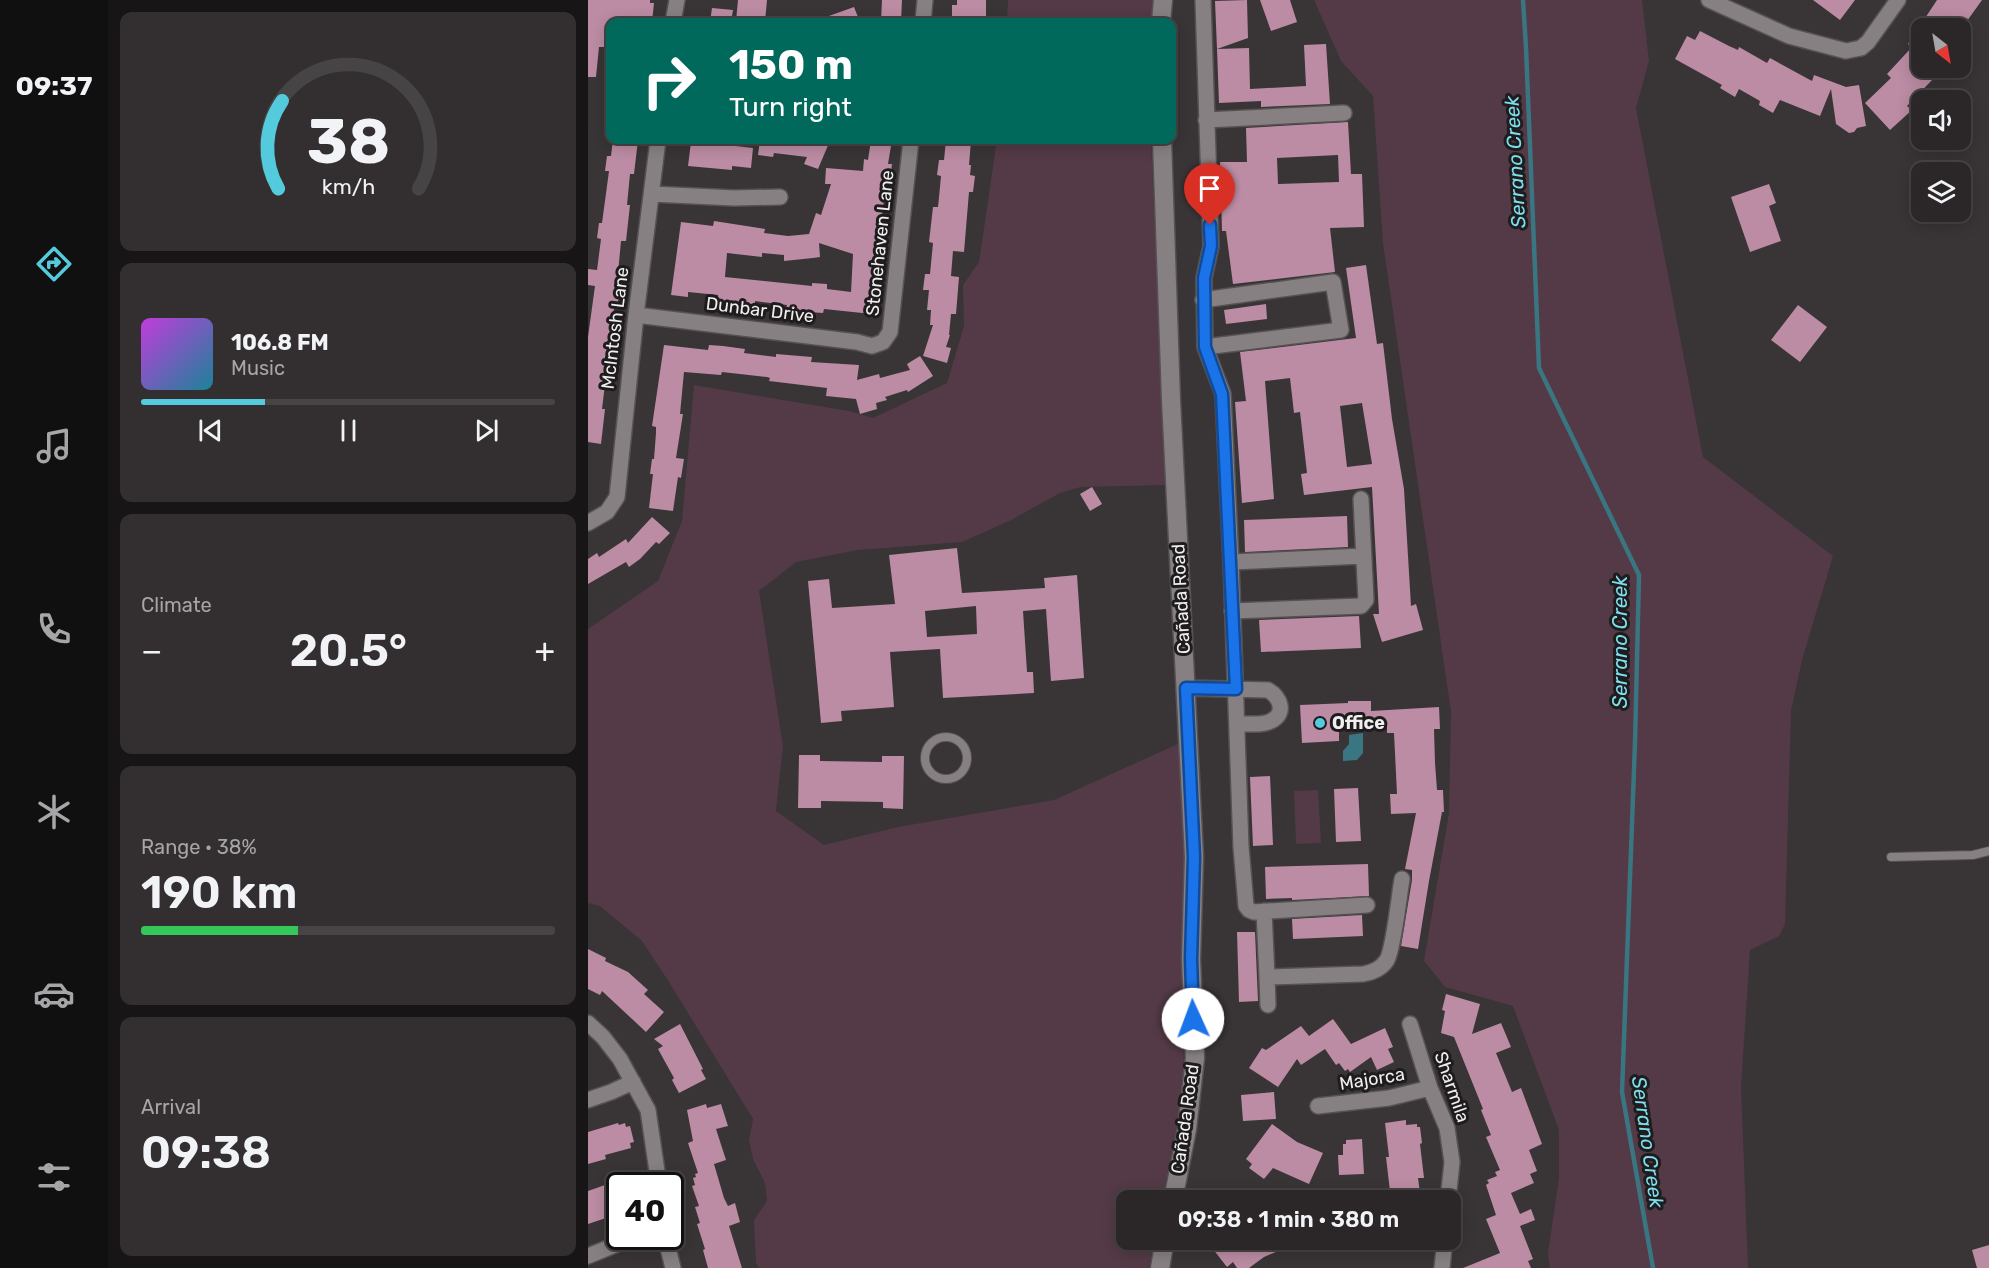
<!DOCTYPE html>
<html lang="en">
<head>
<meta charset="utf-8">
<style>
  :root { --surface:#2b2728; --page:#332f30; --text:#f1f3f6; --muted:#a6a5a8; --line:#474445; --accent:#54cadd }
  body { margin:0; font-family:Rubik,sans-serif; background:var(--page); color:var(--text); height:100vh; display:flex; flex-direction:column; font-size:22px; white-space:nowrap }
  * { box-sizing:border-box; margin:0 }
  p { font-size:20px; color:var(--muted) }
  .icon { flex:none; width:33px; height:33px; fill:none; stroke:currentColor; stroke-width:2; stroke-linecap:round; stroke-linejoin:round }
  .map { position:relative; flex:1; overflow:hidden }
  .side { display:flex; flex-direction:column; gap:12px; padding:12px; background:#181516; width:480px }
  .side>* { flex:none }
  .banner { position:absolute; left:18px; top:18px; width:570px; height:126px; border-radius:12px; box-shadow:0 3px 15px #0003,0 0 0 2px var(--line); background:#00695c; color:#fff; overflow:hidden }
  .needle { width:39px; rotate:149deg }
  .fabs { position:absolute; left:1323px; top:18px; display:grid; gap:12px }
  .fabs a { display:grid; place-items:center; width:60px; height:60px; border-radius:12px; background:var(--surface); box-shadow:0 3px 15px #0003,0 0 0 2px var(--line); font-size:30px }
  .speed { position:absolute; left:18px; top:1172px; display:flex; gap:12px; font-size:30px; font-weight:700; text-align:center }
  .speed>* { display:grid; place-content:center; width:78px; height:78px; border-radius:50%; background:var(--surface); box-shadow:0 3px 15px #0003,0 0 0 2px var(--line); line-height:1 }
  .speed .limit { border:3px solid #111; border-radius:9px; background:#fff; color:#111 }
  .pin { position:absolute; display:grid; place-items:center; width:51px; height:51px; color:#fff; margin:-62px -26px; border-radius:50% 50% 50% 0; rotate:-45deg; box-shadow:0 0 6px #0007 }
  .pin .icon { rotate:45deg }
  .me { position:absolute; width:66px; margin:-33px; rotate:358deg; stroke-linejoin:round; filter:drop-shadow(0 0 4px #0008) }
  .turn { display:flex; align-items:center; gap:21px; height:126px; padding:0 24px; font-size:27px }
  .turn .icon { width:78px; height:78px; stroke-width:2.5 }
  .turn b { display:block; font-size:42px; line-height:51px }
  .big { font-size:45px; font-weight:600; line-height:1.1 }
  .side .widget { flex:1; display:flex; flex-direction:column; justify-content:center; gap:9px; min-width:0; padding:0 21px; border-radius:12px; background:var(--page) }
  .side .dial { align-items:center; gap:0 }
  .dial svg { height:156px; overflow:visible; fill:none; stroke:var(--line); stroke-width:7; stroke-linecap:round; text-anchor:middle }
  .dial text { fill:var(--text); stroke:none }
  .song { display:flex; align-items:center; gap:18px }
  .cover { width:72px; height:72px; border-radius:9px; background:linear-gradient(135deg,hsl(290 70% 55%),hsl(190 70% 35%)) }
  .played { height:6px; border-radius:3px; background:linear-gradient(90deg,var(--accent) 30%,var(--line) 30%) }
  .keys { display:flex; justify-content:space-around; direction:ltr }
  .heat { display:flex; justify-content:space-between; align-items:center; font-size:33px; direction:ltr }
  .charge { height:9px; border-radius:4px; background:linear-gradient(90deg,#34c759 38%,var(--line) 0) }
  .trip { position:absolute; left:528px; top:1190px; width:345px; height:60px; border-radius:12px; background:var(--surface); box-shadow:0 3px 15px #0003,0 0 0 2px var(--line); font-weight:600; line-height:60px; text-align:center }
  main { display:flex; flex:1; min-height:0 }
  .menu { display:flex; flex-direction:column; width:108px; justify-content:space-around; align-items:center; background:#111010; color:var(--muted) }
  .menu .icon { width:42px; height:42px }
  .menu .active { color:var(--accent) }
  .menu b { font-size:27px; color:var(--text) }
  .map>svg:first-child { display:block }
  .green { fill:#533a46 }
  .water { fill:#3a7681 }
  .lines { fill:none; stroke-linecap:round; stroke-linejoin:round }
  .stream { stroke:#3a7681; stroke-width:4.5 }
  .building { fill:#bb8ca3; fill-rule:evenodd }
  .service-casing { stroke:#565254; stroke-width:10 }
  .minor-casing { stroke:#565254; stroke-width:18 }
  .tertiary-casing { stroke:#565254; stroke-width:21 }
  .service { stroke:#878083; stroke-width:8 }
  .minor { stroke:#878083; stroke-width:15 }
  .tertiary { stroke:#878083; stroke-width:18 }
  .route-casing { stroke:#114b97; stroke-width:15 }
  .route { stroke:#1a73e8; stroke-width:10 }
  .poi-dot { fill:#54cadd; stroke:#1e1c1d; stroke-width:2 }
  .labels { text-anchor:middle; stroke-width:6; stroke-linejoin:round; paint-order:stroke }
  .street-label { font-size:18px; fill:#f1eeef; stroke:#1e1c1d }
  .poi-label { font-size:18px; font-weight:bold; fill:#f1eeef; stroke:#1e1c1d; text-anchor:start }
  .water-label { font-size:20px; font-style:italic; fill:#7ddeee; stroke:#1e1c1d }
</style>
</head>
<body>
<main>
<nav class="menu">
<b>09:37</b>
<svg class="icon active" aria-label="directions" viewBox="0 0 24 24"><path d="M12 3l9 9-9 9-9-9zM9 14v-3h6M13 9l2 2-2 2"/></svg>
<svg class="icon" aria-label="music" viewBox="0 0 24 24"><path d="M9 18V5l10-2v13"/><circle cx="6" cy="18" r="3"/><circle cx="16" cy="16" r="3"/></svg>
<svg class="icon" aria-label="phone" viewBox="0 0 24 24"><path d="M5 4h4l2 5-3 2q2 4 5 5l2-3 5 2v4C11 20 4 13 5 4z"/></svg>
<svg class="icon" aria-label="climate" viewBox="0 0 24 24"><path d="M12 3v18M4 7l16 10M4 17L20 7"/></svg>
<svg class="icon" aria-label="car" viewBox="0 0 24 24"><path d="M5 17H2v-5l4-1 3-4h7l3 4 3 1v5h-3M9 17h6M6 11h13"/><circle cx="7" cy="17" r="2"/><circle cx="17" cy="17" r="2"/></svg>
<svg class="icon" aria-label="filters" viewBox="0 0 24 24"><path d="M4 7h16M4 17h16"/><circle cx="9" cy="7" r="2"/><circle cx="15" cy="17" r="2"/></svg>
</nav>
<section class="side">
<div class="widget dial"><svg viewBox="0 0 100 80">
<path d="M14 69A42 42 0 1 1 86 69"/>
<path d="M14 69A42 42 0 0 1 16 24" stroke="#54cadd"/>
<text x="50" y="56" font-size="32" font-weight="700">38</text>
<text x="50" y="72" font-size="11">km/h</text>
</svg></div>
<div class="widget">
<div class="song"><i class="cover"></i><div><b>106.8 FM</b><p>Music</p></div></div>
<div class="played"></div>
<div class="keys"><svg class="icon" aria-label="previous" viewBox="0 0 24 24"><path d="M18 5L8 12l10 7zM5 5v14"/></svg><svg class="icon" aria-label="pause" viewBox="0 0 24 24"><path d="M8 5v14M16 5v14"/></svg><svg class="icon" aria-label="next" viewBox="0 0 24 24"><path d="M6 5l10 7-10 7zM19 5v14"/></svg></div>
</div>
<div class="widget"><p>Climate</p>
<div class="heat"><a>−</a><b class="big">20.5°</b><a>+</a></div>
</div>
<div class="widget"><p>Range · 38%</p><b class="big">190 km</b><div class="charge"></div></div>
<div class="widget"><p>Arrival</p><b class="big">09:38</b></div>
</section>
<div class="map">
<svg width="1401" height="1268" viewBox="0 0 1401 1268">
  <rect width="100%" height="100%" fill="#393436"/>
  <path class="green" d="M420,0h146l-3,22h-144z
    M726,0h328l7,61 -13,47 67,349 130,99 -31,104 -11,51 -6,213 -6,12 -29,14 -9,137 7,181h-198l-2,-15 11,-75v-48l-46,-124 -68,-19 -21,-26 25,-148 2,-101 -68,-469 -10,-147 -32,-35z
    M409,140h154c4,115 12,230 16,345l-86,2 -21,6 -49,27 -49,22 -104,8 -62,12 -37,29 24,155 -7,65 48,34 74,-18 156,-27 126,-57 6,132 -5,71 3,127 -5,44 -17,83h-36v39h29l-6,29h-390l-3,-5 -2,-43 13,-19 -2,-18 -12,-24 -4,-19 4,-21 -84,-137 -27,-41 -42,-35 -12,-3v-274l70,-48 24,-60 12,-136 155,26 24,7 74,-35 17,-57 -1,-41 16,-23z
    M730,790l3,53 -25,1 -2,-53z"/>
  <path class="water" d="M775,733v20l-6,7 -14,1v-10l6,-7v-9z"/>
  <g class="lines">
    <path class="stream" d="M935,0l3,48 13,320 100,207 -4,168 -13,349 31,176"/>
  </g>
  <path class="building" d="M0,0h62v3h4l-2,19h-43l-3,25h-7l-3,30h-8z
    M150,0h29l-2,22 -29,-1z
    M294,0h20l-1,22h-20z
    M369,0h29v20l-34,-1v-14h5z
    M659,0l1,38 -31,11 -2,-48z
    M672,0h30l7,22 -26,9z
    M1225,0h42l-15,20z
    M1349,0h45l-20,28h-40v40l12,10 -27,28 5,4 -22,20 -25,-27 26,-25 -4,-4 25,-27 -4,-3z
    M266,7l6,15h-45v-1z
    M124,8l21,2 -2,12h-21z
    M1112,31l29,15 9,4 1,-3 28,16 3,-5 42,23 2,-6 32,12 13,-2 7,41 -9,2 -3,4 -5,1 -13,-9 -5,-35 -11,27 -40,-16 -7,13 -14,-8 1,-4 -21,-12 -4,8 -15,-9 2,-3 -47,-26 12,-23 8,4z
    M738,44l4,60 -69,3v-6l-42,2 -2,-54 32,-1 1,41 56,-3 -2,-41z
    M760,122l3,52h11l2,53 -34,1 5,44 -102,12 -7,-53h-4l-2,-69h27l-1,-34zM750,155l1,27 -61,2 -1,-26z
    M25,140h25l-4,34h-4l-3,31h3l-4,36h-5l-3,32h4l-5,36h-3l-5,31 5,1 -5,36 -3,-1 -4,33h3l-4,35 -13,-2v-105l7,-51 -7,-1v-16l9,1 4,-31 -4,-1 2,-15h3l7,-52h-4l2,-15h4z
    M114,140h16v4l35,4 -2,20 -19,-2v4l-44,-4 3,-24 11,1z
    M172,140h61l8,3 -11,26 -14,-5 3,-7 -33,-4 -1,4 -15,-2z
    M283,140h21l-4,24h4l-4,36 -4,-1 -4,32h4l-4,37 -5,-1 -4,33h3l-2,14 -48,-5 -1,4 -14,-1 -23,-4 1,-3 -32,-4v4l-32,-4 -5,-1v-5l-30,-3v5l-17,-2 10,-73 32,4 1,-5 51,8 -1,4 24,3 21,-2 7,-21 5,2 10,-31h-6l1,-16 37,3 1,-12 4,1zM231,243l34,11 -2,38 -24,-3v-5l-15,-1v3l-87,-9 2,-24 35,4v-4l22,2v6l29,-3 7,-1z
    M358,140h20l5,1 -2,24h2l-1,10 5,1 -2,16h-4l-5,60 -11,-1 -2,25 8,1 -3,37h-5l-2,21h1l-4,12 5,1 -4,15 -24,-7 10,-31h-3l1,-15h-4l2,-20h-6l2,-16h5l3,-31 -4,-1 4,-35h5l2,-20 1,-11 -4,-1 2,-15h5z
    M1181,184l7,19 -7,3 12,35 -31,11 -19,-55z
    M778,265l11,79 6,-1 9,76 12,70 7,117 5,-2 7,26 -41,12 -9,-28h6l-7,-127 -68,8 -3,-21 6,-1 -7,-61 -6,1 -4,-35 -25,3 9,118 -32,4 -7,-101 11,-1 -6,-49 116,-14 -10,-70zM774,403l10,61 -25,3 -7,-61z
    M678,304l1,15 -41,5 -2,-14z
    M1210,305l29,22 -27,35 -29,-22z
    M76,345l44,5 1,-5 14,1 22,3 -1,4 32,4v-3l36,3 -1,5 48,3 -2,15 22,-6 1,4 30,-8 -3,-6 13,-8 13,20 -25,16 -1,-2 -22,7 2,3 -11,3 1,6 -17,5 -4,-15 -30,-3 1,-8 -58,-7 1,-3 -3,-1 -45,-5 -1,3 -37,-3 -4,42h3l-7,44 8,1 -3,19 -3,-1 -5,34 -24,-3 4,-34h-3l2,-15h2l2,-26v-6l-4,-1z
    M504,487l10,17 -12,7 -10,-17z
    M759,516l1,31 -103,5 -1,-32z
    M64,517l18,16 -11,11 -3,-2 -16,17 -11,8 -3,-5 -38,22v-25l9,-6 2,4 27,-18 2,4z
    M369,548l5,45 83,-5 -1,-10 33,-3 7,103 -33,3 -5,-72 -23,2 4,61h6l1,21 -91,5 -3,-49 -50,3 4,55 -53,4 1,10 -21,2 -13,-142 21,-2 3,29 63,-4 -6,-49zM388,606l1,28 -50,3 -2,-26z
    M771,616l2,32 -100,4 -2,-32z
    M760,701h23v10l68,-4 1,22h-6l1,34 2,27h6l1,22h-2l-13,69 -11,68 -17,-3 11,-66v-10l-7,-1 11,-56 -25,1 -1,-20h7l-3,-61h-7v-10l-48,1v17l-37,2 -2,-38 48,-2z
    M211,755h21v6l62,1v-6h22l-1,53 -20,-1v-6l-62,-1v7h-23z
    M682,776l3,69 -20,1 -3,-69z
    M770,788l3,53 -25,1 -2,-53z
    M780,864l1,32 -77,4v-2l-26,1 -1,-32z
    M774,915l1,21 -70,3 -1,-20z
    M649,932h18l3,69 -19,1z
    M0,949l18,9 -1,3 23,11 20,18 -4,4 20,18 -18,20 -44,-41 -2,4 -12,-6z
    M858,994l34,10 -8,30 29,-11 10,24 -15,6 16,39 9,-4 21,56 -13,6 8,21 -7,3 4,9 -23,10 9,21 11,-5 4,11 -15,6 13,33 -5,2 3,7h-68l37,-15 -14,-34 10,-4 -10,-30 3,-2 -2,-3 10,-4 -2,-4 5,-2 -14,-33 5,-2 -10,-25 2,-1 -29,-72 -13,-4 4,-22 -3,-1z
    M745,1019l18,25 34,-16 8,19 -5,2 6,13 -17,8 -6,-13 -21,15 -2,-3 -3,2 -6,-8 -3,2 -11,-16 -24,16 -4,-6 -19,28 -29,-19 13,-20 4,2 35,-24 8,10z
    M92,1024l23,45 -2,1 5,9 -27,14 -7,-13 2,-2 -16,-29 5,-3 -9,-7z
    M686,1092l2,27 -33,2 -2,-26z
    M118,1104l1,4 14,-4 7,22 -12,3 10,31 -12,4 10,34 4,8 7,-3 5,19 -11,4 13,42h-34l-5,-18 2,-1 -8,-25 3,-1 -5,-16 4,-1 -7,-20 3,-1 -2,-7 3,-1 -1,-3 3,-1 -10,-30 5,-2 -6,-31z
    M818,1120v5l11,-1v3h3l2,16 -2,1 4,34h-6l3,22h-30l-5,-43h3l-4,-34z
    M30,1123l1,2 6,-2 1,4 4,-1 4,16 -4,1 1,5 -26,7 1,4 -18,5v-32z
    M684,1124l25,18 26,11 -14,31 -36,-16 -9,11 -15,-11 3,-4 -6,-5z
    M774,1139l2,35 -25,1 -1,-20h5v-11h3v-4z
    M32,1184v26l-6,2 1,3 -27,9v-33l17,-6 1,4z
    M627,1239h91l-42,18 -15,11h-12l-4,-6 -6,5 -18,-23z
    M1401,1245v23h-12l-5,-18z"/>
  <g class="lines">
    <defs>
      <path id="service" d="M337 758a21 21 0 1 1 42 0a21 21 0 1 1-42 0Z
        M1303,857l82,-2 16,-4"/>
      <path id="minor" d="M615,0l8,246 -7,32 1,69 18,47 8,168 10,285 5,59 3,4 5,2 113,-7
        M1121,0l80,36 57,15 15,-3 7,-6 30,-42
        M85,22l4,-22
        M335,22l2,-22
        M618,120l138,-7
        M64,194l82,4 46,-1
        M615,300l130,-18 8,48 -136,17
        M48,315l221,27 15,4 11,-4 7,-10 21,-192
        M0,523l19,-11 10,-15 19,-182 22,-175
        M643,562l132,-6
        M644,611l129,-5 5,-6 -5,-101
        M598,688l82,2c12,7 19,23 3,31 -9,5 -24,2 -34,3
        M676,911l3,66 96,-3c10,-2 18,-5 24,-14 7,-13 12,-64 15,-81
        M679,977l1,28
        M0,1023l15,14 17,22 28,51 11,75
        M822,1024l20,64 17,40 5,34 -4,38
        M0,1100l23,-8 22,-10
        M730,1106l71,-8 41,-10
        M77,1236l8,32
        M0,1256l49,-20
        M854,1268l3,-29"/>
      <path id="tertiary" d="M573,22l2,-22
        M574,140l9,260 23,457 -3,102 4,99 -8,71 -14,71
        M572,1268l5,-29"/>
    </defs>
    <use href="#service" class="service-casing"/>
    <use href="#minor" class="minor-casing"/>
    <use href="#tertiary" class="tertiary-casing"/>
    <use href="#service" class="service"/>
    <use href="#minor" class="minor"/>
    <use href="#tertiary" class="tertiary"/>
  </g>
  <g class="lines">
    <defs>
      <path id="route" d="M605,1019l-2,-60 3,-102 -8,-169 50,1 -14,-295 -17,-47 -1,-69 7,-32 -1,-21"/>
    </defs>
    <use href="#route" class="route-casing"/>
    <use href="#route" class="route"/>
  </g>
  <circle class="poi-dot" cx="732" cy="723" r="6"/>
  <g class="labels">
    <g class="street-label">
      <text transform="translate(292 243) rotate(-84)" y="6">Stonehaven Lane</text>
      <text transform="translate(172 310) rotate(7)" y="6">Dunbar Drive</text>
      <text transform="translate(27 328) rotate(-83)" y="6">McIntosh Lane</text>
      <text transform="translate(593 599) rotate(-93)" y="6">Cañada Road</text>
      <text transform="translate(784 1079) rotate(-9)" y="6">Majorca</text>
      <text transform="translate(864 1087) rotate(71)" y="6">Sharmila</text>
      <text transform="translate(597 1119) rotate(-82)" y="6">Cañada Road</text>
    </g>
    <g class="poi-label">
      <text x="744" y="729">Office</text>
    </g>
    <g class="water-label">
      <text transform="translate(927 162) rotate(-93)" y="7">Serrano Creek</text>
      <text transform="translate(1032 642) rotate(-90)" y="7">Serrano Creek</text>
      <text transform="translate(1060 1142) rotate(82)" y="7">Serrano Creek</text>
    </g>
  </g>
</svg>
<div class="fabs">
<a><svg class="needle" viewBox="-14 -14 28 28"><path d="M0-13l5 13h-10z" fill="#e53935"/><path d="M0 13l5-13h-10z" fill="#a6a5a8"/></svg></a>
<a><svg class="icon" aria-label="sound" viewBox="0 0 24 24"><path d="M4 9h4l5-4v14l-5-4H4zM17 9q2 3 0 6"/></svg></a>
<a><svg class="icon" aria-label="layers" viewBox="0 0 24 24"><path d="M12 4l9 5-9 5-9-5zM3 14l9 5 9-5"/></svg></a>
</div>
<div class="speed"><div class="limit">40</div></div>
<div class="pin" style="left:622px;top:225px;background:#d93025"><svg class="icon" aria-label="arrive" viewBox="0 0 24 24"><path d="M6 21V4h12l-3 4 3 4H6"/></svg></div>
<svg class="me" style="left:605px;top:1019px" viewBox="-20 -20 40 40"><circle r="19" fill="#fff"/><path d="M0-13L10 11 0 6-10 11z" fill="#1a73e8"/></svg>
<div class="trip">09:38 · 1 min · 380 m</div>
<div class="banner">
<div class="turn"><svg class="icon" aria-label="right" viewBox="0 0 24 24"><path d="M7 20v-9h11M14 6l5 5-5 5"/></svg><div><b>150 m</b>Turn right</div></div>
</div>
</div>
</main>
</body>
</html>
